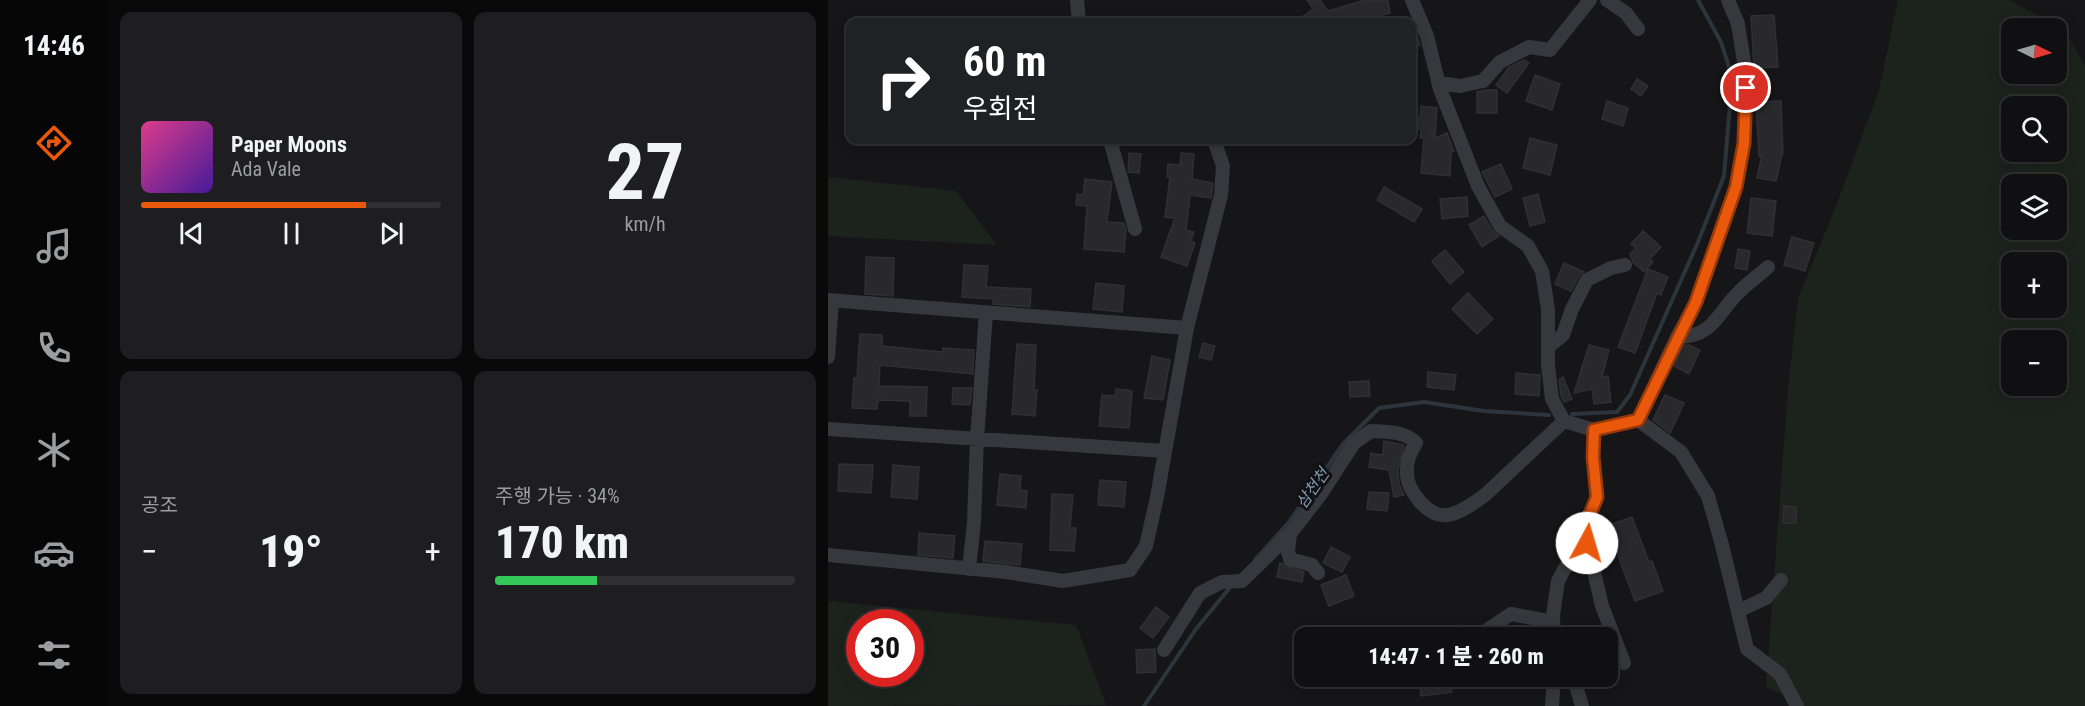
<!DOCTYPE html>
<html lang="ko">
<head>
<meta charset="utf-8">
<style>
  :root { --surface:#101012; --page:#1e1e20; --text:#f1f3f6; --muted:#9c9d9f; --line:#303032; --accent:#ea580c }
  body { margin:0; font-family:"Roboto Condensed","Noto Sans KR",sans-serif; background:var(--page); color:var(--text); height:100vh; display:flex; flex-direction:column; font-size:22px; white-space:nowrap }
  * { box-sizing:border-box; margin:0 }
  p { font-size:20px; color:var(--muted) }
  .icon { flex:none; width:33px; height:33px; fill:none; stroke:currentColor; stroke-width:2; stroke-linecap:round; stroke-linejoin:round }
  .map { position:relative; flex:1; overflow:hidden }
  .drawer { display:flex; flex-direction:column; gap:12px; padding:12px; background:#09090a; width:720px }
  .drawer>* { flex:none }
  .guide { position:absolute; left:18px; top:18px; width:570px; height:126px; border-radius:12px; box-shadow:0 3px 15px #0003,0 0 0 2px var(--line); background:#202124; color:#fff; overflow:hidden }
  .needle { width:39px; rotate:95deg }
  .buttons { position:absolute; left:1173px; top:18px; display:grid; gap:12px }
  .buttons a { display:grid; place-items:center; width:66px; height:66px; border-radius:12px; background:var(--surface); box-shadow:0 3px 15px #0003,0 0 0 2px var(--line); font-size:30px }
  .speed { position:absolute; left:18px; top:609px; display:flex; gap:12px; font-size:30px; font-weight:700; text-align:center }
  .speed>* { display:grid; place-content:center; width:78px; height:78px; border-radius:50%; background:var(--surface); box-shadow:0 3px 15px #0003,0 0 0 2px var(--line); line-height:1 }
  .speed .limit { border:9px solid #d22; background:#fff; color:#111 }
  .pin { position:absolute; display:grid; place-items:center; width:51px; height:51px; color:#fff; margin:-26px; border:3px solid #fff; border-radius:50%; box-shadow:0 2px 6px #0007 }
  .me { position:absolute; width:66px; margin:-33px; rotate:6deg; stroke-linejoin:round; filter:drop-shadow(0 0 4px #0008) }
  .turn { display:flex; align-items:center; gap:21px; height:126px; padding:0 18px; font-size:27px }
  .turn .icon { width:78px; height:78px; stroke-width:2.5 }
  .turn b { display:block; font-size:42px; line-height:51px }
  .big { font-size:45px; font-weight:800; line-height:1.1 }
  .drawer .card { flex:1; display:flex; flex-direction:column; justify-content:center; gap:9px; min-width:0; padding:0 21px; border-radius:12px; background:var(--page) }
  .drawer .dial { align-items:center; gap:0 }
  .dial b { font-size:78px; line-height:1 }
  .song { display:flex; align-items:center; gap:18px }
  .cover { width:72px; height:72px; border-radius:9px; background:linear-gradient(135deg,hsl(330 70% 55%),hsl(260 70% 35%)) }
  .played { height:6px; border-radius:3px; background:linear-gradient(90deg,var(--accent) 75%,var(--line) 75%) }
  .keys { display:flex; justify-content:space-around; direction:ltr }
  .heat { display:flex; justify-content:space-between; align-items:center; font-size:33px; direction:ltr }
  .charge { height:9px; border-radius:4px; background:linear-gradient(90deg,#34c759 34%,var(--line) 0) }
  .drawer .tiles { flex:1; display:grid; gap:12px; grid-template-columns:repeat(2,1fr) }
  .trip { position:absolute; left:466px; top:627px; width:324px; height:60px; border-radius:12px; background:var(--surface); box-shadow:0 3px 15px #0003,0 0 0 2px var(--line); font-weight:800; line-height:60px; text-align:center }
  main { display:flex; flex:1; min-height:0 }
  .tab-bar { display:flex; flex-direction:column; width:108px; justify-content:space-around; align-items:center; background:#060607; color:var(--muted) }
  .tab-bar .icon { width:42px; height:42px }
  .tab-bar .active { color:var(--accent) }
  .tab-bar b { font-size:27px; color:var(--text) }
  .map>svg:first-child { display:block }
  .green { fill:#1c231d; fill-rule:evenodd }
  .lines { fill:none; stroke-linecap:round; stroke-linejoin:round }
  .stream { stroke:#2c353c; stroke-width:4 }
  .building { fill:#29292c; stroke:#303034; stroke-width:1.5 }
  .minor { stroke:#37383d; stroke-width:14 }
  .route-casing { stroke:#983908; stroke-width:15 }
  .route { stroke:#ea580c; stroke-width:10 }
  .labels { text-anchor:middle; stroke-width:6; stroke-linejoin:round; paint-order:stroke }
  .water-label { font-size:16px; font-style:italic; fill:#7f9bb3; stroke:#111113 }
</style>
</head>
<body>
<main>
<nav class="tab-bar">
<b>14:46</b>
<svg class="icon active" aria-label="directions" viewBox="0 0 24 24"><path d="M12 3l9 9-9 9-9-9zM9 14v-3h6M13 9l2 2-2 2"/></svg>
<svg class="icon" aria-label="music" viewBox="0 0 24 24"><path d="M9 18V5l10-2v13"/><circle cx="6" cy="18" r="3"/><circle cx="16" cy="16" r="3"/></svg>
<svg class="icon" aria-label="phone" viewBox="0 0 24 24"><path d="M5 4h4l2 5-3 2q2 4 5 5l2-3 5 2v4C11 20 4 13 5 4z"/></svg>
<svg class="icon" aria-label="climate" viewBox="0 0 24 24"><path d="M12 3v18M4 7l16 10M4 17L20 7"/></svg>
<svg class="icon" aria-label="car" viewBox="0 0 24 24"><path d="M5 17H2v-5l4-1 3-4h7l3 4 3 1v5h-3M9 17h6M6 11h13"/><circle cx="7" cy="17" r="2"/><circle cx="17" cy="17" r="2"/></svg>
<svg class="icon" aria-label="filters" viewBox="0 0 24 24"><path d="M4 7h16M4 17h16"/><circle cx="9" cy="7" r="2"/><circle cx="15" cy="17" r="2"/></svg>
</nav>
<section class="drawer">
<div class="tiles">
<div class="card">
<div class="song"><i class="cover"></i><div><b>Paper Moons</b><p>Ada Vale</p></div></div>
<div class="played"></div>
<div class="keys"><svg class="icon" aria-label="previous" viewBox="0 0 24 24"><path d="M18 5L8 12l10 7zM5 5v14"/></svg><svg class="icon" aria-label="pause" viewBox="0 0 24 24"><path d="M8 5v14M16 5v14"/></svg><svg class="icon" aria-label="next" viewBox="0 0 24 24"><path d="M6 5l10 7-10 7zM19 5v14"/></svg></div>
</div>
<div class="card dial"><b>27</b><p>km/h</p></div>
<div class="card"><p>공조</p>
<div class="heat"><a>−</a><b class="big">19°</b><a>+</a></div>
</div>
<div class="card"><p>주행 가능 · 34%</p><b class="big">170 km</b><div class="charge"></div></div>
</div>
</section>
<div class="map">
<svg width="1257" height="706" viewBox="0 0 1257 706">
  <rect width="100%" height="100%" fill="#161618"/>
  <path class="green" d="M1070,0h111l55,29 21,37v640h-280l-39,-19 22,-299 10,-89 40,-98 41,-111zM1184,28h44v46h-44zM1184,106h44v46h-44zM1184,184h44v46h-44zM1184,262h44v46h-44zM1184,340h44v46h-44z
    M0,177l128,14 41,54 -169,-9z
    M0,601l248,24 30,80 -278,1zM32,622h50v52h-50z"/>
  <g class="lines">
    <path class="stream" d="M744,414l45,-2 13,-17 68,-153 26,-66 6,-72v-34l-9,-28 -23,-42
      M427,560l35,-39 53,-77 36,-36 45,-6 60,9 65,4
      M316,706l52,-77 36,-44"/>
  </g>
  <path class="building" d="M479,0h13l8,11 37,-11h23l2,13 -35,9h-60l18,-13z
    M946,15l4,52 -24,1 -3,-52z
    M584,22l8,23 -8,3z
    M696,60l5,3 -22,30 -11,-8 13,-18z
    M707,75l25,9 -8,26 -26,-9z
    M809,79l11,7 -7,10 -10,-7z
    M657,90h12v23h-20v-21z
    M779,101l21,7 -5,18 -21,-7z
    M953,101l2,53h-1l-6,27 -19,-3 5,-23 -3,1 -3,-54z
    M593,106l16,2 -2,30 12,-5 7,18 -3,1 -1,24 -29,-3 3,-35h-4l1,-9 -9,-1v-11l8,1z
    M702,138l27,7 -7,30 -27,-7z
    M301,153l12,1 -2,19 -11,-1z
    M353,153l13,1 -2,25 21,4 -2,15 -21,-3 -4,35 8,2 -3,9 4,2 -8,23 -26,-9 14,-39 -10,-1 5,-40h-3l1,-13 12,1z
    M673,164l11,25 -17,8 -13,-25z
    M257,179l27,3 -5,40 17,1 2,7 -2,22 -40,-3 3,-43 -11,-1 1,-11 6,1z
    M556,187l38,22 -8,13 -37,-22z
    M710,194l7,28 -15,4 -7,-28z
    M639,197l1,19 -26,3 -2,-20z
    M923,198l25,3 -4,35 -25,-3z
    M656,216l8,14 7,6 -17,11 -13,-22z
    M815,231l18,16 -11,12 3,3 -9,10 -11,-10 -3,-8 6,-6 -5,-4z
    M964,237l22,6 -9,28 -21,-6z
    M910,249l12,2 -3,19 -12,-2z
    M617,250l19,22 -14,12 -18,-23z
    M38,257l28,1 -1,38 -28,-2z
    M736,263l20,9 -5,4 -8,15 -16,-7z
    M136,265l24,1 -2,21 45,2 -1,18 -37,-3v-5l-31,-2z
    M820,269l20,8 -7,18 -4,-2 -22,60 -17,-6z
    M268,283l28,3 -2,26 -29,-3z
    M640,293l25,26 -16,15 -25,-25z
    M32,334l22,1v11l61,6v-4l31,2 -1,24 -93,-9 -1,21 48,1 -1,29h-16v-15l-32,-1 -1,9 -25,-1 2,-30h3z
    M375,343l12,3 -4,14 -12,-3z
    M189,344l19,1 -2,45h3l-2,26 -23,-2z
    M761,345l20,5 -7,27 6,-1 3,26 -17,2 -2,-15 -18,4z
    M855,345h6l11,5 -11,24 -15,-8z
    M324,356l18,4 -7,40 -19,-2z
    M600,372l28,3 -2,15 -27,-3z
    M688,373l24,2 -1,21 -24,-2z
    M735,377l9,22 -8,3 -3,-6 -2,-16z
    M541,381l1,15 -20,1 -1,-15z
    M125,388h19l-2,17 -18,-1z
    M288,389l16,2 -3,37 -30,-2 3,-31 13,1z
    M837,395l19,8 -14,30 -17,-13z
    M556,441l20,4 -6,25 1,14 5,11 -10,2 -5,-27 -20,-3 2,-14 12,2z
    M11,464l34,1 -2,28 -33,-2z
    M65,465l26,2 -2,32 -26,-2z
    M172,474l21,2 -1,14 7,1 -1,17 -29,-3z
    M272,480l26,2 -2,25 -26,-2z
    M541,492l20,1 -2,18 -20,-2z
    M224,494l21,1 -3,33h6l-2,23 -24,-1z
    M956,506l12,1v16h-13z
    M804,517l17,45 3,-1 11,30 -28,10 -28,-75z
    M91,533l36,3 -2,22 -35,-3z
    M157,541l37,3 -2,21 -37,-4z
    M503,547l19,10 -8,15 -19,-9z
    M452,563l24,9 -2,10 -25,-5z
    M518,575l8,21 -25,10 -8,-21z
    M328,607l13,10 -16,21 -13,-10z
    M632,625l11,13h-25z
    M327,649l1,23 -19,1 -1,-23z
    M621,677l3,15 -31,4 -2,-15z"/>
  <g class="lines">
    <path class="minor" d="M249,0l2,22
      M584,0l15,36 13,53 38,97 22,40 28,20 14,25 6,38v57l4,33 12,22 30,9 44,-10 39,-83c37,0 40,-24 62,-45 9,-9 20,-17 29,-25
      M779,0l19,13 12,16
      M611,83l21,3 23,-5 17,-19 29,-15 21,3 40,-50
      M282,140l25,89
      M0,300l359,28
      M849,337l19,-35 40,-115 8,-44 2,-54 -2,-27 -6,-38 -10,-24
      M720,347l15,-12 9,-26 15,-29 24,-12 14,-3
      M0,357l4,-56
      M810,420l43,32 27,44 14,49 25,104 33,25 17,32
      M0,429l337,22
      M756,529l18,77 22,57
      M462,534l-2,17 2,8 22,6 6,8
      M0,555l178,17 57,9 67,-11 16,-24 11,-49 30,-169 34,-133 2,-29 -9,-26
      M141,569l5,-47 3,-83 9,-126
      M910,611l28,-13 15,-18
      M656,632l27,-18 42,8
      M726,638l-1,-23 5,-34 19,-35 20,-49 -4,-40 1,-27
      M336,650l36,-57 22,-11 20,-1 48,-47 31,-40 33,-51 17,-12c15,1 34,0 45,12 -6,9 -10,20 -9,31 0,17 22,44 40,41 13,-1 28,-13 38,-20l79,-74
      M743,676l3,3 8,27
      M724,706l2,-30"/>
  </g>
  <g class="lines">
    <defs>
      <path id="route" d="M759,543l-3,-14 13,-32 -4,-40 1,-27 44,-10 58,-118 40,-115 8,-44 2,-55"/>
    </defs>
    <use href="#route" class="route-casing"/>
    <use href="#route" class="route"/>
  </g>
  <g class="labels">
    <g class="water-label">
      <text transform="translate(484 488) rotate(-55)" y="6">삼천천</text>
    </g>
  </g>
</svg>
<div class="buttons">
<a><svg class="needle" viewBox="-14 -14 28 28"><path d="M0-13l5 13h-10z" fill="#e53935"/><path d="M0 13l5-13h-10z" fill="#9c9d9f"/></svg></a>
<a><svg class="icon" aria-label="search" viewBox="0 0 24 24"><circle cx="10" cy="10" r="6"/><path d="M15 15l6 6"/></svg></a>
<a><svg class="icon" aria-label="layers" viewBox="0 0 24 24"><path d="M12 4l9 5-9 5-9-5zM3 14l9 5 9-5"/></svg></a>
<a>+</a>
<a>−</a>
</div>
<div class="speed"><div class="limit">30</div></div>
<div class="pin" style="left:918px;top:88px;background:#d93025"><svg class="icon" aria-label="arrive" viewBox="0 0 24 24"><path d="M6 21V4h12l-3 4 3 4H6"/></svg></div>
<svg class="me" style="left:759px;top:543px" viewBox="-20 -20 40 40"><circle r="19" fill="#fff"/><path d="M0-13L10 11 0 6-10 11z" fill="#ea580c"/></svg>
<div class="trip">14:47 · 1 분 · 260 m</div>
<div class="guide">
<div class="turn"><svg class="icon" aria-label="right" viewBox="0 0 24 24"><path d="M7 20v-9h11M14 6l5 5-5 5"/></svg><div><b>60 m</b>우회전</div></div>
</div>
</div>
</main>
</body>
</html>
